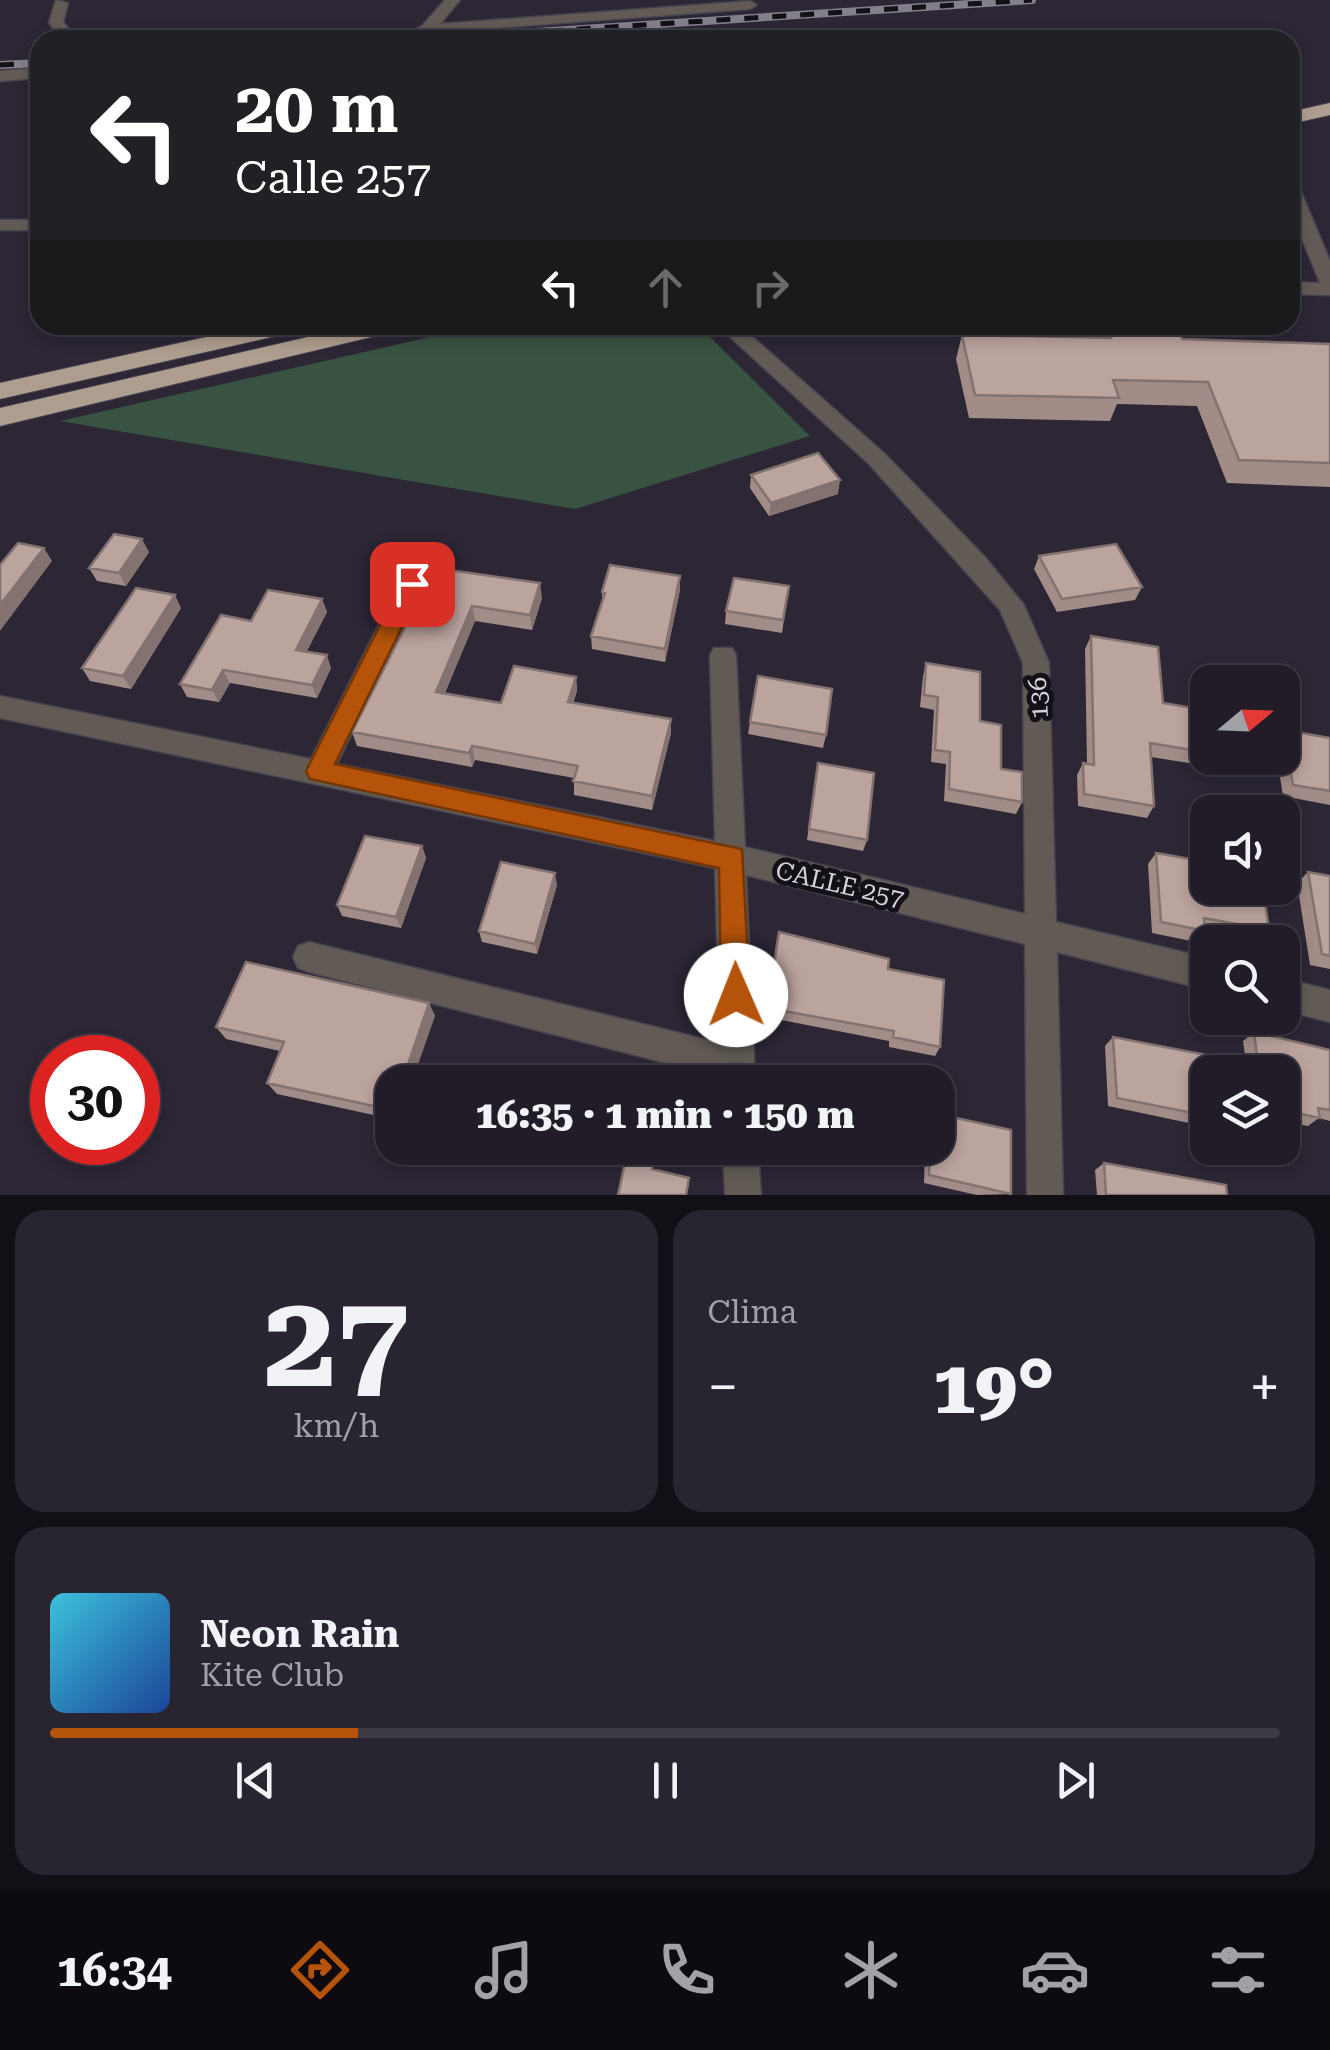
<!DOCTYPE html>
<html lang="es">
<head>
<meta charset="utf-8">
<style>
  :root { --surface:#211c28; --page:#292530; --text:#f1f3f6; --muted:#a2a1a8; --line:#3e3a45; --accent:#b45309 }
  body { margin:0; font-family:"Roboto Serif",serif; background:var(--page); color:var(--text); height:100vh; display:flex; flex-direction:column; font-size:38px; white-space:nowrap }
  * { box-sizing:border-box; margin:0 }
  p { font-size:32px; color:var(--muted) }
  .icon { flex:none; width:55px; height:55px; fill:none; stroke:currentColor; stroke-width:2; stroke-linecap:round; stroke-linejoin:round }
  .map { position:relative; height:1195px; overflow:hidden }
  .drawer { display:flex; flex-direction:column; gap:15px; padding:15px; background:#120f16; flex:1 }
  .drawer>* { flex:none }
  .banner { position:absolute; left:30px; top:30px; width:1270px; height:305px; border-radius:30px; box-shadow:0 5px 15px #0003,0 0 0 2px var(--line); background:#202124; color:#fff; overflow:hidden }
  .needle { width:65px; rotate:71deg }
  .fabs { position:absolute; left:1190px; top:665px; display:grid; gap:20px }
  .fabs a { display:grid; place-items:center; width:110px; height:110px; border-radius:20px; background:var(--surface); box-shadow:0 5px 15px #0003,0 0 0 2px var(--line); font-size:50px }
  .speed { position:absolute; left:30px; top:1035px; display:flex; gap:20px; font-size:50px; font-weight:700; text-align:center }
  .speed>* { display:grid; place-content:center; width:130px; height:130px; border-radius:50%; background:var(--surface); box-shadow:0 5px 15px #0003,0 0 0 2px var(--line); line-height:1 }
  .speed .limit { border:15px solid #d22; background:#fff; color:#111 }
  .pin { position:absolute; display:grid; place-items:center; width:85px; height:85px; color:#fff; margin:-42px; border-radius:20px; box-shadow:0 5px 15px #0006 }
  .me { position:absolute; width:110px; margin:-55px; rotate:359deg; stroke-linejoin:round; filter:drop-shadow(0 0 8px #0008) }
  .turn { display:flex; align-items:center; gap:35px; height:210px; padding:0 40px; font-size:45px }
  .turn .icon { width:130px; height:130px; stroke-width:2.5 }
  .turn b { display:block; font-size:70px; line-height:85px }
  .lanes { display:flex; align-items:center; height:95px; padding:0 40px; background:#0003; justify-content:center; gap:50px; direction:ltr }
  .lanes .off { opacity:.35 }
  .big { font-size:75px; font-weight:800; line-height:1.1 }
  .drawer .widget { flex:1; display:flex; flex-direction:column; justify-content:center; gap:15px; min-width:0; padding:0 35px; border-radius:30px; background:var(--page) }
  .drawer .dial { align-items:center; gap:0 }
  .dial b { font-size:130px; line-height:1 }
  .song { display:flex; align-items:center; gap:30px }
  .cover { width:120px; height:120px; border-radius:15px; background:linear-gradient(135deg,hsl(190 70% 55%),hsl(220 70% 35%)) }
  .played { height:10px; border-radius:5px; background:linear-gradient(90deg,var(--accent) 25%,var(--line) 25%) }
  .keys { display:flex; justify-content:space-around; direction:ltr }
  .heat { display:flex; justify-content:space-between; align-items:center; font-size:55px; direction:ltr }
  .drawer .tiles { flex:1; display:grid; gap:15px; grid-template-columns:1fr 1fr }
  .widget:last-child { grid-column:span 2 }
  .trip { position:absolute; left:375px; top:1065px; width:580px; height:100px; border-radius:30px; background:var(--surface); box-shadow:0 5px 15px #0003,0 0 0 2px var(--line); font-weight:800; line-height:100px; text-align:center }
  .dock { display:flex; height:160px; justify-content:space-around; align-items:center; background:#0d0b10; color:var(--muted) }
  .dock .icon { width:70px; height:70px }
  .dock .active { color:var(--accent) }
  .dock b { font-size:45px; color:var(--text) }
  .map>svg:first-child { display:block }
  .green { fill:#395342 }
  .lines { fill:none; stroke-linecap:round; stroke-linejoin:round }
  .minor-casing { stroke:#474250; stroke-width:3 }
  .highway-casing { stroke:#474250; stroke-width:2 }
  .minor { fill:#625b55; fill-rule:evenodd }
  .highway { fill:#af9e8f; fill-rule:evenodd }
  .rail-casing { stroke:#837f8b; stroke-width:8 }
  .rail { stroke:#131017; stroke-width:5; stroke-dasharray:14; stroke-linecap:butt }
  .wall { fill:#a18c88 }
  .shaded-wall { fill:#83726f }
  .building { fill:#bba39e; stroke:#83726f; stroke-width:2.5 }
  .route { fill:#b45309; stroke:#753606; stroke-width:2.5 }
  .labels { text-anchor:middle; stroke-width:10; stroke-linejoin:round; paint-order:stroke }
  .street-label { font-size:25px; fill:#d6d3dd; stroke:#131017 }
</style>
</head>
<body>
<div class="map">
<svg width="1330" height="1195" viewBox="0 0 1330 1195">
  <rect width="100%" height="100%" fill="#2c2635"/>
  <path class="green" d="M483,325h215l112,111 -235,73 -515,-88z"/>
  <g class="lines">
    <defs>
      <path id="minor" d="M56,0l12,3 -5,19 15,18h-15l-14,-17z
        M445,0h15l-20,24 310,-23 7,4 -7,4 -321,24 -18,7h-21l32,-14z
        M40,68v10l-40,3v-10z
        M1290,182l9,5 31,74v34l-40,-1v-12l30,1 -30,-74z
        M0,220h40v10h-40z
        M717,325h22l146,129 99,102 40,49 25,58 7,259 152,36v32l-151,-38 6,243h-36l-2,-251 -279,-69 9,207h-34v-5l-412,-105 -11,-4 -5,-11 5,-11 11,-4 411,101 -5,-175 -715,-150v-22l311,63 89,-176 12,-9 12,9 -87,181 378,77 -5,-186 4,-7h18l4,7 9,192 280,67 -2,-251 -23,-53 -131,-146z
        M1282,978l48,12v32l-48,-12z
        M723,1148h35l3,47h-36z"/>
      <path id="highway" d="M1330,103v12l-40,9v-12z
        M260,325h45l-12,7 -293,67v-16z
        M360,325h44l-12,7 -392,94v-18z"/>
    </defs>
    <use href="#minor" class="minor-casing"/>
    <use href="#highway" class="highway-casing"/>
    <use href="#minor" class="minor"/>
    <use href="#highway" class="highway"/>
    <defs>
      <path id="rail" d="M409,40l623,-40
        M0,65l40,-2"/>
    </defs>
    <use href="#rail" class="rail-casing"/>
    <use href="#rail" class="rail"/>
  </g>
  <path class="wall" d="M1107,326l75,13 148,5v143l-103,-4 -30,-77 -80,-2 -7,17 -141,-3 -13,-59 6,-24 141,3z
    M751,475l87,19 -69,22 -19,-28z
    M149,552l-23,34 -29,-5 -8,-13z
    M1039,556l103,31 -7,13 -78,12 -23,-43z
    M435,568l107,30 -10,32 -57,-9 -30,72 56,10 75,-26 1,14 -4,12 98,30 -19,77 -78,-15v-17l-99,-18 -3,7 -115,-21 -5,-14z
    M680,576v14l-15,72 -73,-13 -1,-13 11,-34v-10z
    M789,586l-7,47 -57,-9 1,-13z
    M322,599l5,13 -21,40 25,16 -14,30 -87,-15 -11,19 -32,-5 -7,-13 71,-63z
    M181,608l-50,81 -41,-8 -8,-13z
    M1091,636l72,67 41,49 -9,12 -44,-7 3,49 -7,12 -69,-12 -1,-31 6,-12 4,1 -2,-115z
    M926,663l54,58 21,48 21,33 -6,12 -72,-13 2,-37 -15,-2 3,-52 -14,-3 3,-31z
    M750,722l76,13 -3,13 -75,-14z
    M1284,730l46,8v67l-47,-9 -6,-38h5z
    M816,775l51,65 -4,11 -56,-11z
    M422,846l4,12 -25,70 -59,-12 -5,-11z
    M1156,853l113,77 -10,10 -54,-10 -9,12 -44,-9 -4,-69z
    M1308,872l22,4v93l-20,-4 -13,-82z
    M557,885l-20,69 -55,-12 -3,-11z
    M779,932l109,37 52,78 -5,9 -46,-9v-6l-123,-24z
    M429,1003l6,13 -43,66v37l-115,-25 -10,-11 13,-32 -54,-12 -10,-12z
    M1254,1032l76,18v71l-11,-3 -11,8 -26,-5v-49h-74v55l-100,-21 -3,-60 8,-9 133,25 -3,-21z
    M576,1148h82l-5,22 34,25 -61,-35z
    M785,1148h68l-1,10 -3,7 -65,-15z
    M925,1148h13l73,46 -34,1 -53,-12z
    M1104,1163l123,32h-130l-2,-25z"/>
  <path class="shaded-wall" d="M840,480l-2,14 -69,22 2,-13z
    M142,539l7,13 -23,34 -7,-13z
    M44,548l8,13 -52,70v-26z
    M680,576v14l-15,72v-13z
    M540,583l2,15 -10,32 -2,-15z
    M175,595l6,13 -50,81 -8,-13z
    M322,599l5,13 -26,51 -5,-13z
    M472,606l3,15 -36,85 -3,-14z
    M327,655l4,13 -14,30 -5,-13z
    M223,670l7,13 -11,19 -7,-12z
    M576,677l1,14 -8,25 -1,-14z
    M671,719v14l-19,77v-14z
    M472,746l3,14 -3,7 -3,-14z
    M422,846l4,12 -25,70 -5,-11z
    M555,873l2,12 -20,69 -2,-10z
    M429,1003l6,13 -23,66h-10z"/>
  <path class="building" d="M1107,326l71,2 4,11 148,5v119l-91,-3 -31,-78 -95,-2 6,18 -144,-3 -13,-60 149,3z
    M818,453l22,27 -69,23 -20,-28z
    M114,534l28,5 -23,34 -30,-5z
    M18,543l26,5 -44,57v-40z
    M1116,544l26,43 -80,12 -23,-43z
    M610,565l70,11 -15,73 -74,-13 14,-43 -3,-1z
    M435,568l105,15 -10,32 -58,-9 -36,86 65,11 13,-37 62,11 -8,25 103,17 -19,77 -79,-15 5,-15 -106,-20 -3,7 -117,-21z
    M734,578l55,8 -6,34 -57,-9z
    M136,588l39,7 -52,81 -41,-8z
    M268,590l54,9 -26,51 31,5 -15,30 -89,-15 -11,20 -32,-6 41,-69 30,6z
    M1091,636l67,11 5,56 36,6 5,43 -54,-9 4,63 -70,-12 -1,-31 11,2z
    M926,663l54,9v49l21,4v44l21,3v30l-73,-13 1,-37 -15,-2 3,-53 -14,-2z
    M758,676l74,13 -6,46 -76,-13z
    M1284,730l46,8v53l-37,-6z
    M818,763l56,10 -7,67 -58,-11z
    M365,836l57,10 -26,71 -59,-12z
    M1156,853l52,9v26h55l6,42 -65,-12 1,13 -44,-9z
    M501,862l54,11 -20,71 -56,-13z
    M1308,872l22,4v80l-8,-2z
    M779,932l110,27 -1,10 56,11 -4,67 -47,-10 1,-6 -127,-23z
    M246,962l183,41 -27,79h-10v28l-125,-27 17,-41 -68,-15z
    M1254,1032l76,18v60l-12,-2 2,10 -38,-8v-38h-74v44l-91,-18 -4,-61 145,28z
    M938,1114l73,16v64l-82,-19 1,-27h8z
    M603,1148h53l-4,21 37,9 -3,17h-68l9,-42z
    M809,1148h44l-1,10z
    M1104,1163l122,22 1,10h-121z"/>
  <path class="route" d="M412,575l11,9 -88,180 407,85 8,146 -4,11 -10,4 -11,-4 -4,-11 -2,-127 -409,-89 -4,-8 4,-8 91,-179z"/>
  <g class="labels">
    <g class="street-label">
      <text transform="translate(1038 698) rotate(-93)" y="9">136</text>
      <text transform="translate(840 884) rotate(13)" y="9">CALLE 257</text>
    </g>
  </g>
</svg>
<div class="fabs">
<a><svg class="needle" viewBox="-14 -14 28 28"><path d="M0-13l5 13h-10z" fill="#e53935"/><path d="M0 13l5-13h-10z" fill="#a2a1a8"/></svg></a>
<a><svg class="icon" aria-label="sound" viewBox="0 0 24 24"><path d="M4 9h4l5-4v14l-5-4H4zM17 9q2 3 0 6"/></svg></a>
<a><svg class="icon" aria-label="search" viewBox="0 0 24 24"><circle cx="10" cy="10" r="6"/><path d="M15 15l6 6"/></svg></a>
<a><svg class="icon" aria-label="layers" viewBox="0 0 24 24"><path d="M12 4l9 5-9 5-9-5zM3 14l9 5 9-5"/></svg></a>
</div>
<div class="speed"><div class="limit">30</div></div>
<div class="pin" style="left:412px;top:584px;background:#d93025"><svg class="icon" aria-label="arrive" viewBox="0 0 24 24"><path d="M6 21V4h12l-3 4 3 4H6"/></svg></div>
<svg class="me" style="left:736px;top:995px" viewBox="-20 -20 40 40"><circle r="19" fill="#fff"/><path d="M0-13L10 11 0 6-10 11z" fill="#b45309"/></svg>
<div class="trip">16:35 · 1 min · 150 m</div>
<div class="banner">
<div class="turn"><svg class="icon" aria-label="left" viewBox="0 0 24 24"><path d="M17 20v-9H6M10 6l-5 5 5 5"/></svg><div><b>20 m</b>Calle 257</div></div>
<div class="lanes"><svg class="icon" aria-label="left" viewBox="0 0 24 24"><path d="M17 20v-9H6M10 6l-5 5 5 5"/></svg><svg class="icon off" aria-label="ahead" viewBox="0 0 24 24"><path d="M12 20V5M6 11l6-6 6 6"/></svg><svg class="icon off" aria-label="right" viewBox="0 0 24 24"><path d="M7 20v-9h11M14 6l5 5-5 5"/></svg></div>
</div>
</div>
<section class="drawer">
<div class="tiles">
<div class="widget dial"><b>27</b><p>km/h</p></div>
<div class="widget"><p>Clima</p>
<div class="heat"><a>−</a><b class="big">19°</b><a>+</a></div>
</div>
<div class="widget">
<div class="song"><i class="cover"></i><div><b>Neon Rain</b><p>Kite Club</p></div></div>
<div class="played"></div>
<div class="keys"><svg class="icon" aria-label="previous" viewBox="0 0 24 24"><path d="M18 5L8 12l10 7zM5 5v14"/></svg><svg class="icon" aria-label="pause" viewBox="0 0 24 24"><path d="M8 5v14M16 5v14"/></svg><svg class="icon" aria-label="next" viewBox="0 0 24 24"><path d="M6 5l10 7-10 7zM19 5v14"/></svg></div>
</div>
</div>
</section>
<nav class="dock">
<b>16:34</b>
<svg class="icon active" aria-label="directions" viewBox="0 0 24 24"><path d="M12 3l9 9-9 9-9-9zM9 14v-3h6M13 9l2 2-2 2"/></svg>
<svg class="icon" aria-label="music" viewBox="0 0 24 24"><path d="M9 18V5l10-2v13"/><circle cx="6" cy="18" r="3"/><circle cx="16" cy="16" r="3"/></svg>
<svg class="icon" aria-label="phone" viewBox="0 0 24 24"><path d="M5 4h4l2 5-3 2q2 4 5 5l2-3 5 2v4C11 20 4 13 5 4z"/></svg>
<svg class="icon" aria-label="climate" viewBox="0 0 24 24"><path d="M12 3v18M4 7l16 10M4 17L20 7"/></svg>
<svg class="icon" aria-label="car" viewBox="0 0 24 24"><path d="M5 17H2v-5l4-1 3-4h7l3 4 3 1v5h-3M9 17h6M6 11h13"/><circle cx="7" cy="17" r="2"/><circle cx="17" cy="17" r="2"/></svg>
<svg class="icon" aria-label="filters" viewBox="0 0 24 24"><path d="M4 7h16M4 17h16"/><circle cx="9" cy="7" r="2"/><circle cx="15" cy="17" r="2"/></svg>
</nav>
</body>
</html>
